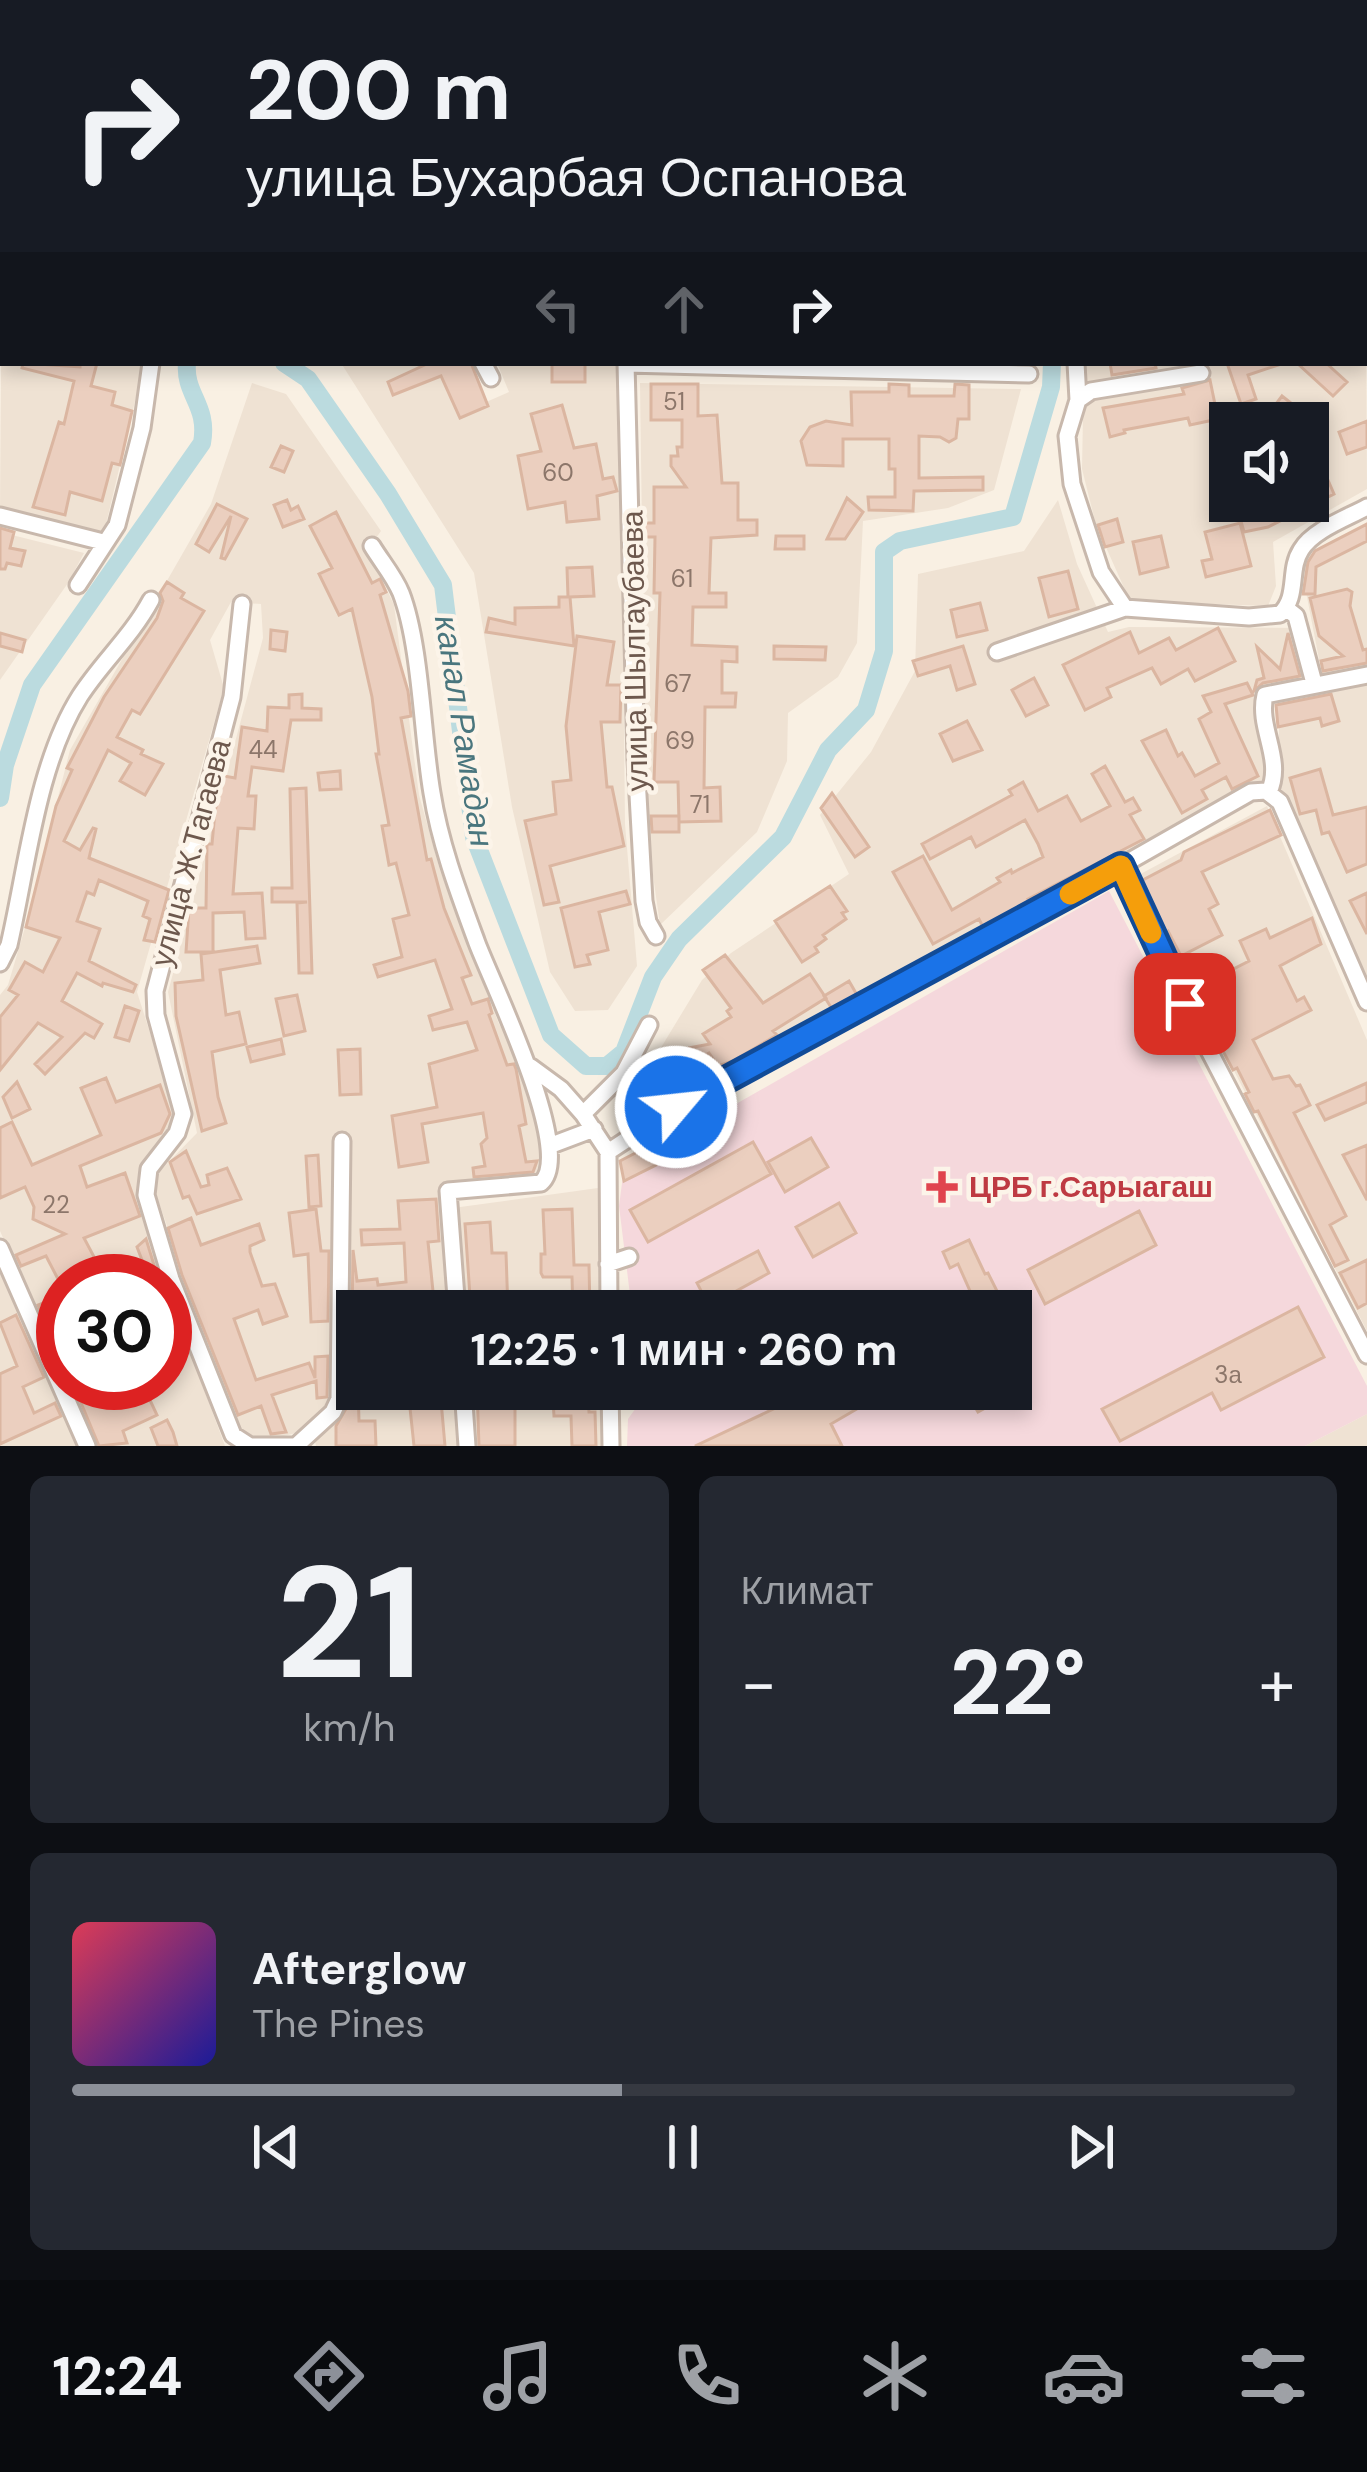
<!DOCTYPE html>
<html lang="ru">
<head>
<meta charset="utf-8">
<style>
  :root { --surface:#171b24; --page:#242831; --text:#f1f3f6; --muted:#9ea1a6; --line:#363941; --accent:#8c9099 }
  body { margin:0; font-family:"DM Sans",sans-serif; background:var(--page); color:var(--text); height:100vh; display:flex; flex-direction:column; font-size:45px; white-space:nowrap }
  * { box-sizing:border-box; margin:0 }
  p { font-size:39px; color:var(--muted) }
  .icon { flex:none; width:66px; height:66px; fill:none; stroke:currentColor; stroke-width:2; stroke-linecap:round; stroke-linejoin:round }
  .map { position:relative; height:1446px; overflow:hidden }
  .sheet { display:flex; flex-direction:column; gap:30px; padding:30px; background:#0d0f14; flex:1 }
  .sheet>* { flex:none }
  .guide { position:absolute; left:0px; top:0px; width:1368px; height:366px; box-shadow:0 6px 18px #0003; background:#171b24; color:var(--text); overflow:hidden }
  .tools { position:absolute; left:1209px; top:402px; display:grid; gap:24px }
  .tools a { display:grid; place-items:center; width:120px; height:120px; border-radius:0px; background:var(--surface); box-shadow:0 6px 18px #0003; font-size:60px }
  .speed { position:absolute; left:36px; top:1254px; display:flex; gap:24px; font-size:60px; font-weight:700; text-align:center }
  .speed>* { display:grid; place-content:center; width:156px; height:156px; border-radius:50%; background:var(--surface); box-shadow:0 6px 18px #0003; line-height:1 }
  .speed .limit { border:18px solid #d22; background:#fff; color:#111 }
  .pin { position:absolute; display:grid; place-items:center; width:102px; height:102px; color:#fff; margin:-51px; border-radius:24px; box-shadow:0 6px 18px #0006 }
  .me { position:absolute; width:132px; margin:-66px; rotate:62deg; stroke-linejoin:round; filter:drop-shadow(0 0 9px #0008) }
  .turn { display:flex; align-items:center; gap:42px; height:252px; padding:0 48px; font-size:54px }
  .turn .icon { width:156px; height:156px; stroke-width:2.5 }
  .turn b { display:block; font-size:84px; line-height:102px }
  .lanes { display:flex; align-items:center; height:114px; padding:0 48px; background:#0003; justify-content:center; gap:60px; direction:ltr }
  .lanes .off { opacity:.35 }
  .big { font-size:90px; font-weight:700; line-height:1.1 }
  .sheet .widget { flex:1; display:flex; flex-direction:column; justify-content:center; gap:18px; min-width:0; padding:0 42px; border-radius:18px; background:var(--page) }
  .sheet .dial { align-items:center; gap:0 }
  .dial b { font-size:156px; line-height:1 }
  .song { display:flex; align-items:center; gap:36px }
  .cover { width:144px; height:144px; border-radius:18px; background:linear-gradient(135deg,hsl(350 70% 55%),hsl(240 70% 35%)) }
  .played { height:12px; border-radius:6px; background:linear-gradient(90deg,var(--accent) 45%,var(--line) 45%) }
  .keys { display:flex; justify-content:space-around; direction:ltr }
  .heat { display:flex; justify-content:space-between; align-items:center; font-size:66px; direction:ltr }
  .sheet .tiles { flex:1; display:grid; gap:30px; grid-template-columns:1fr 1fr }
  .widget:last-child { grid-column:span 2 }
  .trip { position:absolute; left:336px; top:1290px; width:696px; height:120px; border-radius:0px; background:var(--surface); box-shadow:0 6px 18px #0003; font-weight:700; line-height:120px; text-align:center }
  .dock { display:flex; height:192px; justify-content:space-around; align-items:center; background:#090b0e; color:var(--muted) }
  .dock .icon { width:84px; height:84px }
  .dock .active { color:var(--accent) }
  .dock b { font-size:54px; color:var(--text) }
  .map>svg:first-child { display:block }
  .residential { fill:#efe2d3; fill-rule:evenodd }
  .medical { fill:#f5d8dc }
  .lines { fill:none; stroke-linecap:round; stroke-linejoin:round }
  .canal { stroke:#bbdbdf; stroke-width:18 }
  .building { fill:#ebcfbf; stroke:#dbb6a1; stroke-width:3 }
  .street-casing { stroke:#c8b8ac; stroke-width:21 }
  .street { stroke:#fff; stroke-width:15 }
  .route-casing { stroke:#114b97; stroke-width:30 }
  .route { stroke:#1a73e8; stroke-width:21 }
  .slow { stroke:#f59e0b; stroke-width:21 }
  .health-dot { fill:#e0444e; stroke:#fcf4e9; stroke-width:4.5 }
  .labels { text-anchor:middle; stroke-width:9; stroke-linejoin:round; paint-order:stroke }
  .number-label { font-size:24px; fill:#8c766a }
  .street-label { font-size:30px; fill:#6d584d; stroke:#fcf4e9 }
  .health-label { font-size:30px; font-weight:bold; fill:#be3a42; stroke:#fcf4e9; text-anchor:start }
  .water-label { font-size:33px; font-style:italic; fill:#4a767e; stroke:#fcf4e9 }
</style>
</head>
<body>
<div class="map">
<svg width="1367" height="1446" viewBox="0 0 1367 1446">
  <rect width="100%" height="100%" fill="#f9f0e3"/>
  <path class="residential" d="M33,0h578v3h-579z
    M928,0h439v126l-2,-123z
    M3,102v261h141l-41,174 -103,-23z
    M1365,136l2,353 -94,53 3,44 -8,20 -138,-5 -34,-76 -14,-56 2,-106h281zM1230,423h78v78h-78z
    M341,363h125l18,40 25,-11 -12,-29h123l5,461 12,142 -29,44 -33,1 -25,-39 -38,-165 -38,-234z
    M252,383l34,11 95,137 -13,18 26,56 25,190 21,75 59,154 33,58 11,94 -99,9 7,126h-94v78h99l3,57h-143l-4,-17 -68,17 -93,-266 46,-47 -29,-141 95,-354 -2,-34 -30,-2 -21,38 14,48 -87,304 44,138 -43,47 60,196 27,73h-129l-28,-63h97v-102h-102v91l-63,-141v-236l8,-10 16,-54 46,-181 141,-246z
    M640,383l381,6 -27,101 -46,18 -85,13 -6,122 -19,34 -50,36 -1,48 -30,71 -97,93 -14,-100z
    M1058,500l19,64 31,68 21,-5 178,1 9,56 -45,10v83l-632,363 9,-71 54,-89 29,-27 118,-79 -29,-59 51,-63 44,-81 3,-97 106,-23z
    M1367,523v453l-88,-189v-84l46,-13 -25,-129z
    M0,532l84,21 -16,30 -68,97z
    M1267,806l100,234v291l-232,-454z
    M598,1188l3,123h-139l-9,-103z
    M0,1267l81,179h-81z
    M469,1389h134l1,57h-129z
    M1367,1414v32h-62z"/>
  <path class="medical" d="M1109,891l258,495v28l-62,32h-678l1,-27 15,-21 -1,-9h369v-78h-379l-13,-105 5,-38z"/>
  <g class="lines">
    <path class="canal" d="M823,0l11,3
      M284,363l24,16 80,115 55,91 31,252 77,198 35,31h21l17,-14 29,-75 26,-38 104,-102 45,-87 38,-40 18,-59v-99l16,-11 113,-24 38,-130 1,-24
      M0,798l5,-33 27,-80 170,-242c7,-38 -18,-48 -15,-80"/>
  </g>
  <path class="building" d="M23,363l57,4v-4h17l-6,23 24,6 -3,13 20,6 -12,54 -8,-2 -10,38 -32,-9 -5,23 -32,-8 26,-85 5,2 10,-43 -52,-13z
    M429,363h42l17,43 -28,12 -19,-42 -48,19 -5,-13z
    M552,363h33v19h-33z
    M1110,363h45l1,5 -44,7z
    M1227,363h50l1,2 -30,10 8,24 -15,5z
    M1297,363h29l21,19 -14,14z
    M1210,380l8,39 -28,6 -2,-7 -64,12 1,3 -15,4 -7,-29 81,-14 -2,-6z
    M651,384h47v32l19,-1 5,68h16v37h19v15l-46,3 -2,55h17v14h-33l-1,38 45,2v15l-15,-1v32h14l-1,14h-30l-1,81 16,-1 1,34 -42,1 -1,-40h-24l6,-189h-6l1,-56h-12v-14h11v-36h32l-15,-21v-10h7l-1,-9h5v-27h-31z
    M889,384l20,1v11h45l1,-12 14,1v34h-11l-2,19 -7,4 -9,-5 -21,-1v42l64,-1v13l-69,1 -1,20 -44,-1 -1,-13h27v-28h-6v-30h-46v27l-36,-1 -6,-24 9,-14 16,-6 26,4 -1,-33h38z
    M1282,396l19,15 -10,12 -18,-15z
    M562,405l12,43 22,-4 7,35 10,-2 4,14 -20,5 2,23 -32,3 -2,-20 -37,7 -10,-53 23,-5 -10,-37z
    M1367,421v26l-20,7 -8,-22z
    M1308,434l26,60 -66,33 -24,5 -5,-18 40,-9 -2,-4h31z
    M281,446l12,5 -9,21 -13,-5z
    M847,498l16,14 -18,27h-18z
    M287,500l4,10 7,-4 6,13 -21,8 -9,-22z
    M217,504l30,15 -22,40 -4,-1 10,-42 -22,36 -13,-8z
    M336,512l36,71 8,-4 6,13 -6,3 28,96 3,25 -10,2 26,142 4,-1 13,49 27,67 -9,3 10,26 16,-5 4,14 -3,2 18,50 7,-1 2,5 10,55 -7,2 7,36 11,-1 -4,11 -59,5 -1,-9 12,-2 -4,-22 6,-6 -4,-25 -61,11 6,38 -29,5 -7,-51 45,-9 -8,-43 48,-14 -10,-28 -34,8 -4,-14 23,-7 -17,-49 -57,17 -4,-12 28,-8 -9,-38 16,-4 -13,-52 -7,2 -7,-39 7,-1 -13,-71h3l-7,-57 -20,-88 -13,6 -20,-41 13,-6 -22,-42z
    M1117,519l6,23 -18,5 -7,-22z
    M1240,523l11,43 -45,11 -4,-16 10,-2 -7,-27z
    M1367,524v17l-51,26 -1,27h-12l5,-32 7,-11z
    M0,528l14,4 -4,16 15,3 -4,15 -14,-3 -2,6h-5z
    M776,536h28v13h-29z
    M1161,536l7,31 -28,7 -7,-32z
    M592,567l2,29 -24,1 4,49 -88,-14 3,-14 26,6v-16l44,-1v-10h9l-1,-29z
    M1068,571l10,38 -29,8 -10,-39z
    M167,582l17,11 -3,5 23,13 -64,103 -8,-4 -15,27 26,13 -2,4 22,10 -18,31 -25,-14 11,-18 -23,-13 -44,91 16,9 13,-22 3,1 -7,29 80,32 -14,52 -11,-2 6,-21 -7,-3 5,-15 -49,-21 -5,15 -7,-3 -10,29 23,8 -11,32 47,24 -3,7 -30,-9 -1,3 -25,-13 -15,28 40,23 -8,14 -9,-5 -40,41 -10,-10 27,-27 -24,-14 -38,47v-53l18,-22 -9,-5 16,-28 18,10 17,-34 -34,-11 30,-121 16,-36 -5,-2 37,-71 53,-79 6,-17 -3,-8z
    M1347,589l5,3 -2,14 13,44 4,-1v14l-44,8 -2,-10 22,-5 -24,-20 -9,-38z
    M980,603l7,27 -30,7 -6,-27z
    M1218,628l17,33 -40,20 -7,-12 -27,15 -9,-16 -45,20 4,9 -26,13 -22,-45 67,-33 9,21 30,-15 7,12z
    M271,630l16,2 -2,19 -15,-2z
    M0,633l25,7 -3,12 -22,-6z
    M1288,633l12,43 -37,7 -9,8 3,-11 7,-2 -7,-31 23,22z
    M577,636l37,6 -7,43h14l-1,37h-19l6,65h5l12,59 -74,20 9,36 -15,3 -19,-84 31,-7 -3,-32 18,-2 -5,-54z
    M774,646l52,1 -1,13 -51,-1z
    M963,646l12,38 -18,6 -7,-24 -32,10 -5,-15z
    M1034,678l14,27 -22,11 -14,-26z
    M1247,683l6,12 -28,9 33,72 -26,13 -6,-12 -24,13 5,9 -25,14 -40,-72 24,-11 12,26 4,-3 13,23 24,-13 -20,-44 12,-7 -8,-16z
    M302,694v14l19,1v11h-30l-8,51 -31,-4 -4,29h8l-2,33 -16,-1 -5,66 29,-1 3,45 -19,1 -2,-27 -31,1v39h-27l3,-44h17l1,-64h5l3,-33 9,-35 11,2 7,-51 25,4 1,-24 21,1v-13z
    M1331,694l8,27 -17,5 -2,-8 -42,9 -2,-22z
    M967,721l15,29 -29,11 -13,-27z
    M1105,766l20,36 8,-4 7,12 -10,5 14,24 -116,60 2,3 -47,25 -4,-8 -46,25 -40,-72 30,-16 29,54 48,-28 -3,-4 14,-8 1,3 31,-16 -5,-13 -13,-24 -49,27 -5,-10 -41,22 -8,-15 90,-49 -3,-5 14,-8 15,29 29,-15 14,25 29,-15 -18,-32z
    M1320,769l13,46 34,-8v57l-20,8 -18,-40 -7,2 -6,-24 -16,4 -10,-36z
    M340,771l1,18 -21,1 -2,-17z
    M306,788l6,185h-13l-2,-70 10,-1h-35v-14h20l-2,-99z
    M832,793l37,54 -14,10 -34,-49z
    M1270,810l11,25 -79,37 16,32 -9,5 13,26 -41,21 -13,-25 -4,2 -23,-52 40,-21 3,-8z
    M651,816h28v16h-27z
    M830,886l17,25 -5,2 4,6 -23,16 3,4 -11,8 3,5 -16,10 -27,-41z
    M626,891l4,13 -31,8 9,38 -21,5 3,9 -15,3 -14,-59z
    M1367,893v41l-17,-33z
    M1312,918l9,26 -41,22 17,35 7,-4 7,13 -58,30 20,39 16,-3 7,10 4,-1 10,20 -16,8 52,103 -16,9 18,35 -13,6 -77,-155 -4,1 -9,-18 4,-2 -12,-24 -4,2 -20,-38 8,-5 -21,-41 49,-25 -9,-20 26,-12 4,9z
    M257,946l3,17 -40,7 6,45 13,-3 7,32 -34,8 6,45 8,26 -24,8 -26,-115 -1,-33 28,-3 -2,-26z
    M725,955l38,48 47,-29 16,24 -53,33 4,4 -44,26 -15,5 -9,-13 -23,14 4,19 -23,11 -7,-18 10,-25 8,5 11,-11 21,-4 -7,-10 28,-17 -4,-6 4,-3 -28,-38z
    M849,981l8,14 -25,14 -8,-13z
    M297,995l8,36 -21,5 -8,-37z
    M125,1006l14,5 -10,30 -14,-4z
    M281,1039l3,15 -33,8 -4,-15z
    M360,1049l1,45 -21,1 -2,-45z
    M106,1078l10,24 44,-17 10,29 -9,19 -81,33 7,21 38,-14 15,43 -56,22 17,32 -6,3 3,8h-39l-13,-25 -25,10 -5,-11 49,-21 -32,-15 1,-12 -9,-20 -25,11v-70l12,-6 20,43 69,-30 -20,-47z
    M17,1082l13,27 -18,9 -9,-21z
    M1367,1083v19l-42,18 -8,-15z
    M811,1138l17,29 -43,25 -17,-30z
    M753,1142l18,32 -123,68 -18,-32z
    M1367,1145v55l-24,-45z
    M647,1147l9,18 -32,16 -4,-20z
    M186,1151l15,36 8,-2 -2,-10 20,-7 14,31 -44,15 -8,-18 -6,2 -13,-36z
    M318,1155l3,51 -12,1 -3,-51z
    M436,1199l3,42 -11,1 7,69h-32l-1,-14 -41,3v11h-4v8l-5,1 1,-70 4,31 20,-2 1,6 28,-3 -2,-39 -42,2 -1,-15 39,-1 -2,-28z
    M839,1203l17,30 -43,24 -17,-30z
    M316,1209l5,42h8l-1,70 -17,1 -3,-68 -14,2 -5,-43z
    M572,1209l2,56h15l1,46h-17l-1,-34h-29l-2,-4v-19h4l-2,-44z
    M1139,1211l17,34 -111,59 -17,-34z
    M191,1218l10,27 58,-21 5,16 -14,6v6l12,34 13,-2 12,32 -24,8 -5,-14 -24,9 22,61 53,-17 6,15v-21l13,-1 -1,41 -10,1 -1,-17 -44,14 14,37 -15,2 -10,-28 -23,9 -56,-140 -14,-47z
    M490,1222l2,31h14l2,58h-37l-6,-87z
    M146,1239l13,42h-9l-13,-34z
    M969,1240l16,34 3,-1 19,38h-28l-21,-47 -8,4 -7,-16z
    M758,1251l11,22 -60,33 -12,-23z
    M1367,1260v43l-9,5 -18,-35z
    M63,1295v67l-25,-57z
    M165,1296l18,47 -4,2 -6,-7 -8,3z
    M1298,1307l26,50 -103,53 -9,-17 -92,48 -18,-32z
    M16,1315l28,62 -21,10 11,26 21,-10 6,13 -61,28v-70l17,-8 -17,-43z
    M352,1355h5l2,66h16l1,25h-40v-20l15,-26z
    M81,1383h61l15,32 -34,16 4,12 -28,3 -25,-60z
    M408,1389h32l5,57h-31z
    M477,1389h79v10l32,-1 1,14h6l1,34h-24l-1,-30h-17l-1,-16 -38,2v44h-36z
    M816,1389h75l-60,35 11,22h-147z
    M974,1389h17l7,12 -20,11 -11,-19z
    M167,1420l6,12 4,14h-19l-7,-18z"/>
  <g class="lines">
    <defs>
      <path id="street" d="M623,0v3
        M15,3l1,-3
        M234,3l8,-3
        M0,51l3,-9
        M1365,126l2,-1
        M483,363l8,15
        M626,363l10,397 8,141 4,21 8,14
        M1076,363l2,37 -11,36 5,48 29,88 24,36
        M626,364l403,10
        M1078,400l13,-9 110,-18
        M0,516l103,26
        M372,546c9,15 22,30 29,47 20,52 21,142 31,200 8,51 27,101 45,150 15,40 99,211 64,240l-93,8 9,120
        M78,585l39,-60 25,-97 9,-65
        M242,604l-10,93 -77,294 1,24 27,99 -6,19 -28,36 -3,26 25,84 62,156 17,11h49
        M1287,609l9,7 18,67
        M997,652l128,-44 124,9 31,-3c19,-17 8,-44 21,-64 12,-20 46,-32 66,-43
        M1269,792c15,-33 -12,-64 -4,-97l102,-20
        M1121,866l43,98 203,391
        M0,963l9,-18c18,-77 28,-181 71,-249 22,-34 51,-59 71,-96
        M531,1067l30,22 22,25 25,38 1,159
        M583,1114l41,-41 25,-48
        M549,1146l45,-17
        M608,1152l68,-45 445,-241 130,-74 15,-1 14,11 87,200
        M0,1248l87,198
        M608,1264l21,-7
        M463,1389l4,57
        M610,1389l1,57
        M297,1445l36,-33 6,-13 3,-258"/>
    </defs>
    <use href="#street" class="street-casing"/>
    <use href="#street" class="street"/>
  </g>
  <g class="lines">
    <defs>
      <path id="route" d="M676,1107l445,-241 64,138"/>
    </defs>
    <use href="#route" class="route-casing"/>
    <use href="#route" class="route"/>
    <path class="slow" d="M1070,894l51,-28 30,67"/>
  </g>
  <path class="health-dot" d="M936 1169h12v12h12v12h-12v12h-12v-12h-12v-12h12z"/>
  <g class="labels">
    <g class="number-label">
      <text x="674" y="410">51</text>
      <text x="558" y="481">60</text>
      <text x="682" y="587">61</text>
      <text x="678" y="692">67</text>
      <text x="680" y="749">69</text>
      <text x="263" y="758">44</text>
      <text x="700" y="813">71</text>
      <text x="56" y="1213">22</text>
      <text x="1228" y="1383">3а</text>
    </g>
    <g class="street-label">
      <text transform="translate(635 651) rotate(-91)" y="10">улица Шылгаубаева</text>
      <text transform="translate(191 853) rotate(-75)" y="10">улица Ж.Тагаева</text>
    </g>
    <g class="health-label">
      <text x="969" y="1197">ЦРБ г.Сарыагаш</text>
    </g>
    <g class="water-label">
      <text transform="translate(465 731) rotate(81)" y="12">канал Рамадан</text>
    </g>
  </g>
</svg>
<div class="tools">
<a><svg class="icon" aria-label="sound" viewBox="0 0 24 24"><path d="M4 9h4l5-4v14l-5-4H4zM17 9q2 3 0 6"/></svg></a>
</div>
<div class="speed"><div class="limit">30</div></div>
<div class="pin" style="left:1185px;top:1004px;background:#d93025"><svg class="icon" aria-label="arrive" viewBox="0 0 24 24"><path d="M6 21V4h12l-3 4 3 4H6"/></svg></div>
<svg class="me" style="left:676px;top:1107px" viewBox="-20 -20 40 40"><circle r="17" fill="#1a73e8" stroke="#fff" stroke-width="3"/><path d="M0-11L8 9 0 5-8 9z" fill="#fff"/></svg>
<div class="trip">12:25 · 1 мин · 260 m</div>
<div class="guide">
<div class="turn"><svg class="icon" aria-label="right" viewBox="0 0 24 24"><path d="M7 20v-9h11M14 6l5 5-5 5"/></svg><div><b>200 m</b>улица Бухарбая Оспанова</div></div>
<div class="lanes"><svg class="icon off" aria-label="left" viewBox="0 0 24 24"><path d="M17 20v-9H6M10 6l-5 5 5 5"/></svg><svg class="icon off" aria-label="ahead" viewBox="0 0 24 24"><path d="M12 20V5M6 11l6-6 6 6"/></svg><svg class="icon" aria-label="right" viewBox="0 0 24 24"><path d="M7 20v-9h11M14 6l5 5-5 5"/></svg></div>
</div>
</div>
<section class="sheet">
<div class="tiles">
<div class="widget dial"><b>21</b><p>km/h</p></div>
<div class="widget"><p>Климат</p>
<div class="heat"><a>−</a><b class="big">22°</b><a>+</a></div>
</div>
<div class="widget">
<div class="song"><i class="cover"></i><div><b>Afterglow</b><p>The Pines</p></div></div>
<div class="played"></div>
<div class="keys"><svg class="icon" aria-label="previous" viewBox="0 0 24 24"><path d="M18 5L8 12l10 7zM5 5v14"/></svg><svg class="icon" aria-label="pause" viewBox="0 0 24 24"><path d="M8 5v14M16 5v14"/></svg><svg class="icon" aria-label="next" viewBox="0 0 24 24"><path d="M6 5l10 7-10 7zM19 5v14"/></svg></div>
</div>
</div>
</section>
<nav class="dock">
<b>12:24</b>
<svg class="icon active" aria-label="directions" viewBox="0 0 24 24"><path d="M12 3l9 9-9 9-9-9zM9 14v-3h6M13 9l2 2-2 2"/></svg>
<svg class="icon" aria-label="music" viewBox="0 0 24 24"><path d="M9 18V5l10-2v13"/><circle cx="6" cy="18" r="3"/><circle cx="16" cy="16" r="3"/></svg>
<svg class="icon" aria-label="phone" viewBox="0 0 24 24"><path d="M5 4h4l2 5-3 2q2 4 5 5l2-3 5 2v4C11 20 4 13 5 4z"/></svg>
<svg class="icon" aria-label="climate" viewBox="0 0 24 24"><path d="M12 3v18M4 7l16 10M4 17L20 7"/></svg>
<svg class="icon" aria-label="car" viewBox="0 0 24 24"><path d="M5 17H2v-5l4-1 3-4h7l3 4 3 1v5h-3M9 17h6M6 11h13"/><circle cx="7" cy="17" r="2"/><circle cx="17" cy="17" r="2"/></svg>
<svg class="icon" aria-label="filters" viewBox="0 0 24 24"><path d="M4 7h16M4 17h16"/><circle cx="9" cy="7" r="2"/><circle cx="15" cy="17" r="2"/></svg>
</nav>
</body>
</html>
